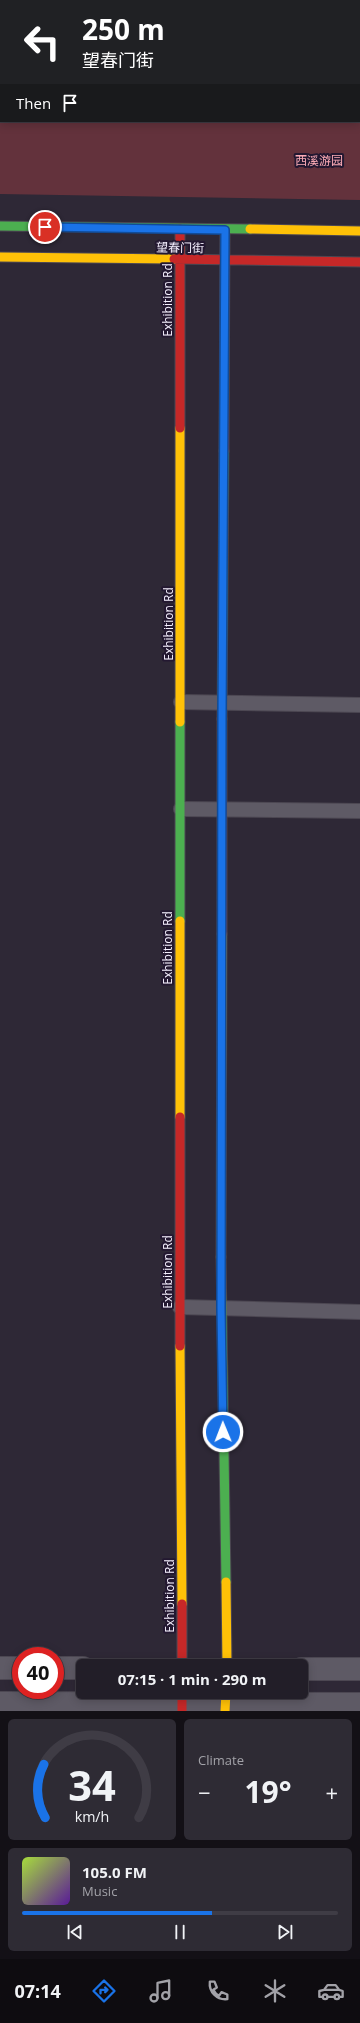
<!DOCTYPE html>
<html lang="en">
<head>
<meta charset="utf-8">
<style>
  :root { --surface:#221e28; --page:#2e2b34; --text:#f1f3f6; --muted:#a2a2a8; --line:#3f3c45; --accent:#1a73e8 }
  body { margin:0; font-family:"Open Sans","Noto Sans SC",sans-serif; background:var(--page); color:var(--text); height:100vh; display:flex; flex-direction:column; font-size:15px; white-space:nowrap }
  * { box-sizing:border-box; margin:0 }
  p { font-size:13px; color:var(--muted) }
  .icon { flex:none; width:22px; height:22px; fill:none; stroke:currentColor; stroke-width:2; stroke-linecap:round; stroke-linejoin:round }
  .map { position:relative; height:1711px; overflow:hidden }
  .details { display:flex; flex-direction:column; gap:8px; padding:8px; background:#131016; flex:1 }
  .details>* { flex:none }
  .top-card { position:absolute; left:0px; top:0px; width:360px; height:122px; box-shadow:0 2px 10px #0003,0 0 0 1px var(--line); background:#202124; color:#fff; overflow:hidden }
  .speed { position:absolute; left:12px; top:1647px; display:flex; gap:8px; font-size:20px; font-weight:700; text-align:center }
  .speed>* { display:grid; place-content:center; width:52px; height:52px; border-radius:50%; background:var(--surface); box-shadow:0 2px 10px #0003,0 0 0 1px var(--line); line-height:1 }
  .speed .limit { border:6px solid #d22; background:#fff; color:#111 }
  .pin { position:absolute; display:grid; place-items:center; width:34px; height:34px; color:#fff; margin:-17px; border:2px solid #fff; border-radius:50%; box-shadow:0 1px 4px #0007 }
  .me { position:absolute; width:44px; margin:-22px; rotate:359deg; stroke-linejoin:round; filter:drop-shadow(0 0 3px #0008) }
  .turn { display:flex; align-items:center; gap:14px; height:84px; padding:0 16px; font-size:18px }
  .turn .icon { width:52px; height:52px; stroke-width:2.5 }
  .turn b { display:block; font-size:28px; line-height:34px }
  .then { display:flex; align-items:center; height:38px; padding:0 16px; background:#0003; gap:8px; font-size:15px }
  .big { font-size:30px; font-weight:700; line-height:1.1 }
  .details .widget { flex:1; display:flex; flex-direction:column; justify-content:center; gap:6px; min-width:0; padding:0 14px; border-radius:6px; background:var(--page) }
  .details .dial { align-items:center; gap:0 }
  .dial svg { height:104px; overflow:visible; fill:none; stroke:var(--line); stroke-width:7; stroke-linecap:round; text-anchor:middle }
  .dial text { fill:var(--text); stroke:none }
  .song { display:flex; align-items:center; gap:12px }
  .cover { width:48px; height:48px; border-radius:6px; background:linear-gradient(135deg,hsl(80 70% 55%),hsl(270 70% 35%)) }
  .played { height:4px; border-radius:2px; background:linear-gradient(90deg,var(--accent) 60%,var(--line) 60%) }
  .keys { display:flex; justify-content:space-around; direction:ltr }
  .heat { display:flex; justify-content:space-between; align-items:center; font-size:22px; direction:ltr }
  .details .tiles { flex:1; display:grid; gap:8px; grid-template-columns:1fr 1fr }
  .widget:last-child { grid-column:span 2 }
  .trip { position:absolute; left:76px; top:1659px; width:232px; height:40px; border-radius:6px; background:var(--surface); box-shadow:0 2px 10px #0003,0 0 0 1px var(--line); font-weight:700; line-height:40px; text-align:center }
  .menu { display:flex; height:64px; justify-content:space-around; align-items:center; background:#0e0c10; color:var(--muted) }
  .menu .icon { width:28px; height:28px }
  .menu .selected { color:var(--accent) }
  .menu b { font-size:18px; color:var(--text) }
  .map>svg:first-child { display:block }
  .park { fill:#63323c; fill-rule:evenodd }
  .lines { fill:none; stroke-linecap:round; stroke-linejoin:round }
  .canal { stroke:#061723; stroke-width:33 }
  .lane-casing { stroke:#4c4752; stroke-width:16 }
  .street-casing { stroke:#4c4752; stroke-width:24 }
  .fast-casing { stroke:#4c4752; stroke-width:11 }
  .slow-casing { stroke:#4c4752; stroke-width:11 }
  .jam-casing { stroke:#4c4752; stroke-width:11 }
  .lane { stroke:#5e5a65; stroke-width:14 }
  .street { stroke:#5e5a65; stroke-width:22 }
  .fast { stroke:#4caf50; stroke-width:9 }
  .slow { stroke:#ffc107; stroke-width:9 }
  .jam { stroke:#c62828; stroke-width:9 }
  .route-casing { stroke:#114b97; stroke-width:10 }
  .route { stroke:#1a73e8; stroke-width:7 }
  .labels { text-anchor:middle; stroke-width:4; stroke-linejoin:round; paint-order:stroke }
  .park-label { font-size:12px; fill:#fdacb7; stroke:#231831 }
  .street-label { font-size:12px; fill:#f6f1ff; stroke:#231831 }
</style>
</head>
<body>
<div class="map">
<svg width="360" height="1711" viewBox="0 0 360 1711">
  <rect width="100%" height="100%" fill="#2e2836"/>
  <path class="park" d="M0,0h360v200l-360,-6zM1,1h358v120h-358z"/>
  <g class="lines">
    <path class="canal" d="M0,16h1
      M359,22h1"/>
    <defs>
      <path id="lane" d="M181,702l179,3
        M181,809l179,2
        M180,1307l180,5"/>
      <path id="street" d="M0,1668h21
        M55,1668h28
        M301,1669h59
        M0,1703l360,1"/>
      <path id="fast" d="M0,226l250,3
        M222,719l2,-268
        M180,722v199
        M221,1257l5,325"/>
      <path id="slow" d="M250,229l110,2
        M0,257l174,2
        M180,428v294
        M180,921v196
        M221,1257l1,-323
        M180,1346l2,258
        M226,1582l1,84
        M225,1711l1,-19"/>
      <path id="jam" d="M180,229v199
        M174,259l186,3
        M224,451l1,-221
        M222,934v-215
        M180,1117v229
        M182,1604v62
        M182,1692v19"/>
    </defs>
    <use href="#lane" class="lane-casing"/>
    <use href="#street" class="street-casing"/>
    <use href="#fast" class="fast-casing"/>
    <use href="#slow" class="slow-casing"/>
    <use href="#jam" class="jam-casing"/>
    <use href="#lane" class="lane"/>
    <use href="#street" class="street"/>
    <use href="#fast" class="fast"/>
    <use href="#slow" class="slow"/>
    <use href="#jam" class="jam"/>
  </g>
  <g class="lines">
    <defs>
      <path id="route" d="M45,227l180,3 -3,488 -1,590 2,124"/>
    </defs>
    <use href="#route" class="route-casing"/>
    <use href="#route" class="route"/>
  </g>
  <g class="labels">
    <g class="park-label">
      <text x="319" y="165">西溪游园</text>
    </g>
    <g class="street-label">
      <text transform="translate(180 248) rotate(1)" y="4">望春门街</text>
      <text transform="translate(168 300) rotate(-90)" y="4">Exhibition Rd</text>
      <text transform="translate(169 624) rotate(-90)" y="4">Exhibition Rd</text>
      <text transform="translate(168 948) rotate(-90)" y="4">Exhibition Rd</text>
      <text transform="translate(168 1272) rotate(-90)" y="4">Exhibition Rd</text>
      <text transform="translate(170 1596) rotate(-90)" y="4">Exhibition Rd</text>
    </g>
  </g>
</svg>
<div class="speed"><div class="limit">40</div></div>
<div class="pin" style="left:45px;top:227px;background:#d93025"><svg class="icon" aria-label="arrive" viewBox="0 0 24 24"><path d="M6 21V4h12l-3 4 3 4H6"/></svg></div>
<svg class="me" style="left:223px;top:1432px" viewBox="-20 -20 40 40"><circle r="17" fill="#1a73e8" stroke="#fff" stroke-width="3"/><path d="M0-11L8 9 0 5-8 9z" fill="#fff"/></svg>
<div class="trip">07:15 · 1 min · 290 m</div>
<div class="top-card">
<div class="turn"><svg class="icon" aria-label="left" viewBox="0 0 24 24"><path d="M17 20v-9H6M10 6l-5 5 5 5"/></svg><div><b>250 m</b>望春门街</div></div>
<div class="then">Then<svg class="icon" aria-label="arrive" viewBox="0 0 24 24"><path d="M6 21V4h12l-3 4 3 4H6"/></svg></div>
</div>
</div>
<section class="details">
<div class="tiles">
<div class="widget dial"><svg viewBox="0 0 100 80">
<path d="M14 69A42 42 0 1 1 86 69"/>
<path d="M14 69A42 42 0 0 1 13 28" stroke="#1a73e8"/>
<text x="50" y="56" font-size="32" font-weight="700">34</text>
<text x="50" y="72" font-size="11">km/h</text>
</svg></div>
<div class="widget"><p>Climate</p>
<div class="heat"><a>−</a><b class="big">19°</b><a>+</a></div>
</div>
<div class="widget">
<div class="song"><i class="cover"></i><div><b>105.0 FM</b><p>Music</p></div></div>
<div class="played"></div>
<div class="keys"><svg class="icon" aria-label="previous" viewBox="0 0 24 24"><path d="M18 5L8 12l10 7zM5 5v14"/></svg><svg class="icon" aria-label="pause" viewBox="0 0 24 24"><path d="M8 5v14M16 5v14"/></svg><svg class="icon" aria-label="next" viewBox="0 0 24 24"><path d="M6 5l10 7-10 7zM19 5v14"/></svg></div>
</div>
</div>
</section>
<nav class="menu">
<b>07:14</b>
<svg class="icon selected" aria-label="directions" viewBox="0 0 24 24"><path d="M12 3l9 9-9 9-9-9zM9 14v-3h6M13 9l2 2-2 2"/></svg>
<svg class="icon" aria-label="music" viewBox="0 0 24 24"><path d="M9 18V5l10-2v13"/><circle cx="6" cy="18" r="3"/><circle cx="16" cy="16" r="3"/></svg>
<svg class="icon" aria-label="phone" viewBox="0 0 24 24"><path d="M5 4h4l2 5-3 2q2 4 5 5l2-3 5 2v4C11 20 4 13 5 4z"/></svg>
<svg class="icon" aria-label="climate" viewBox="0 0 24 24"><path d="M12 3v18M4 7l16 10M4 17L20 7"/></svg>
<svg class="icon" aria-label="car" viewBox="0 0 24 24"><path d="M5 17H2v-5l4-1 3-4h7l3 4 3 1v5h-3M9 17h6M6 11h13"/><circle cx="7" cy="17" r="2"/><circle cx="17" cy="17" r="2"/></svg>
</nav>
</body>
</html>
